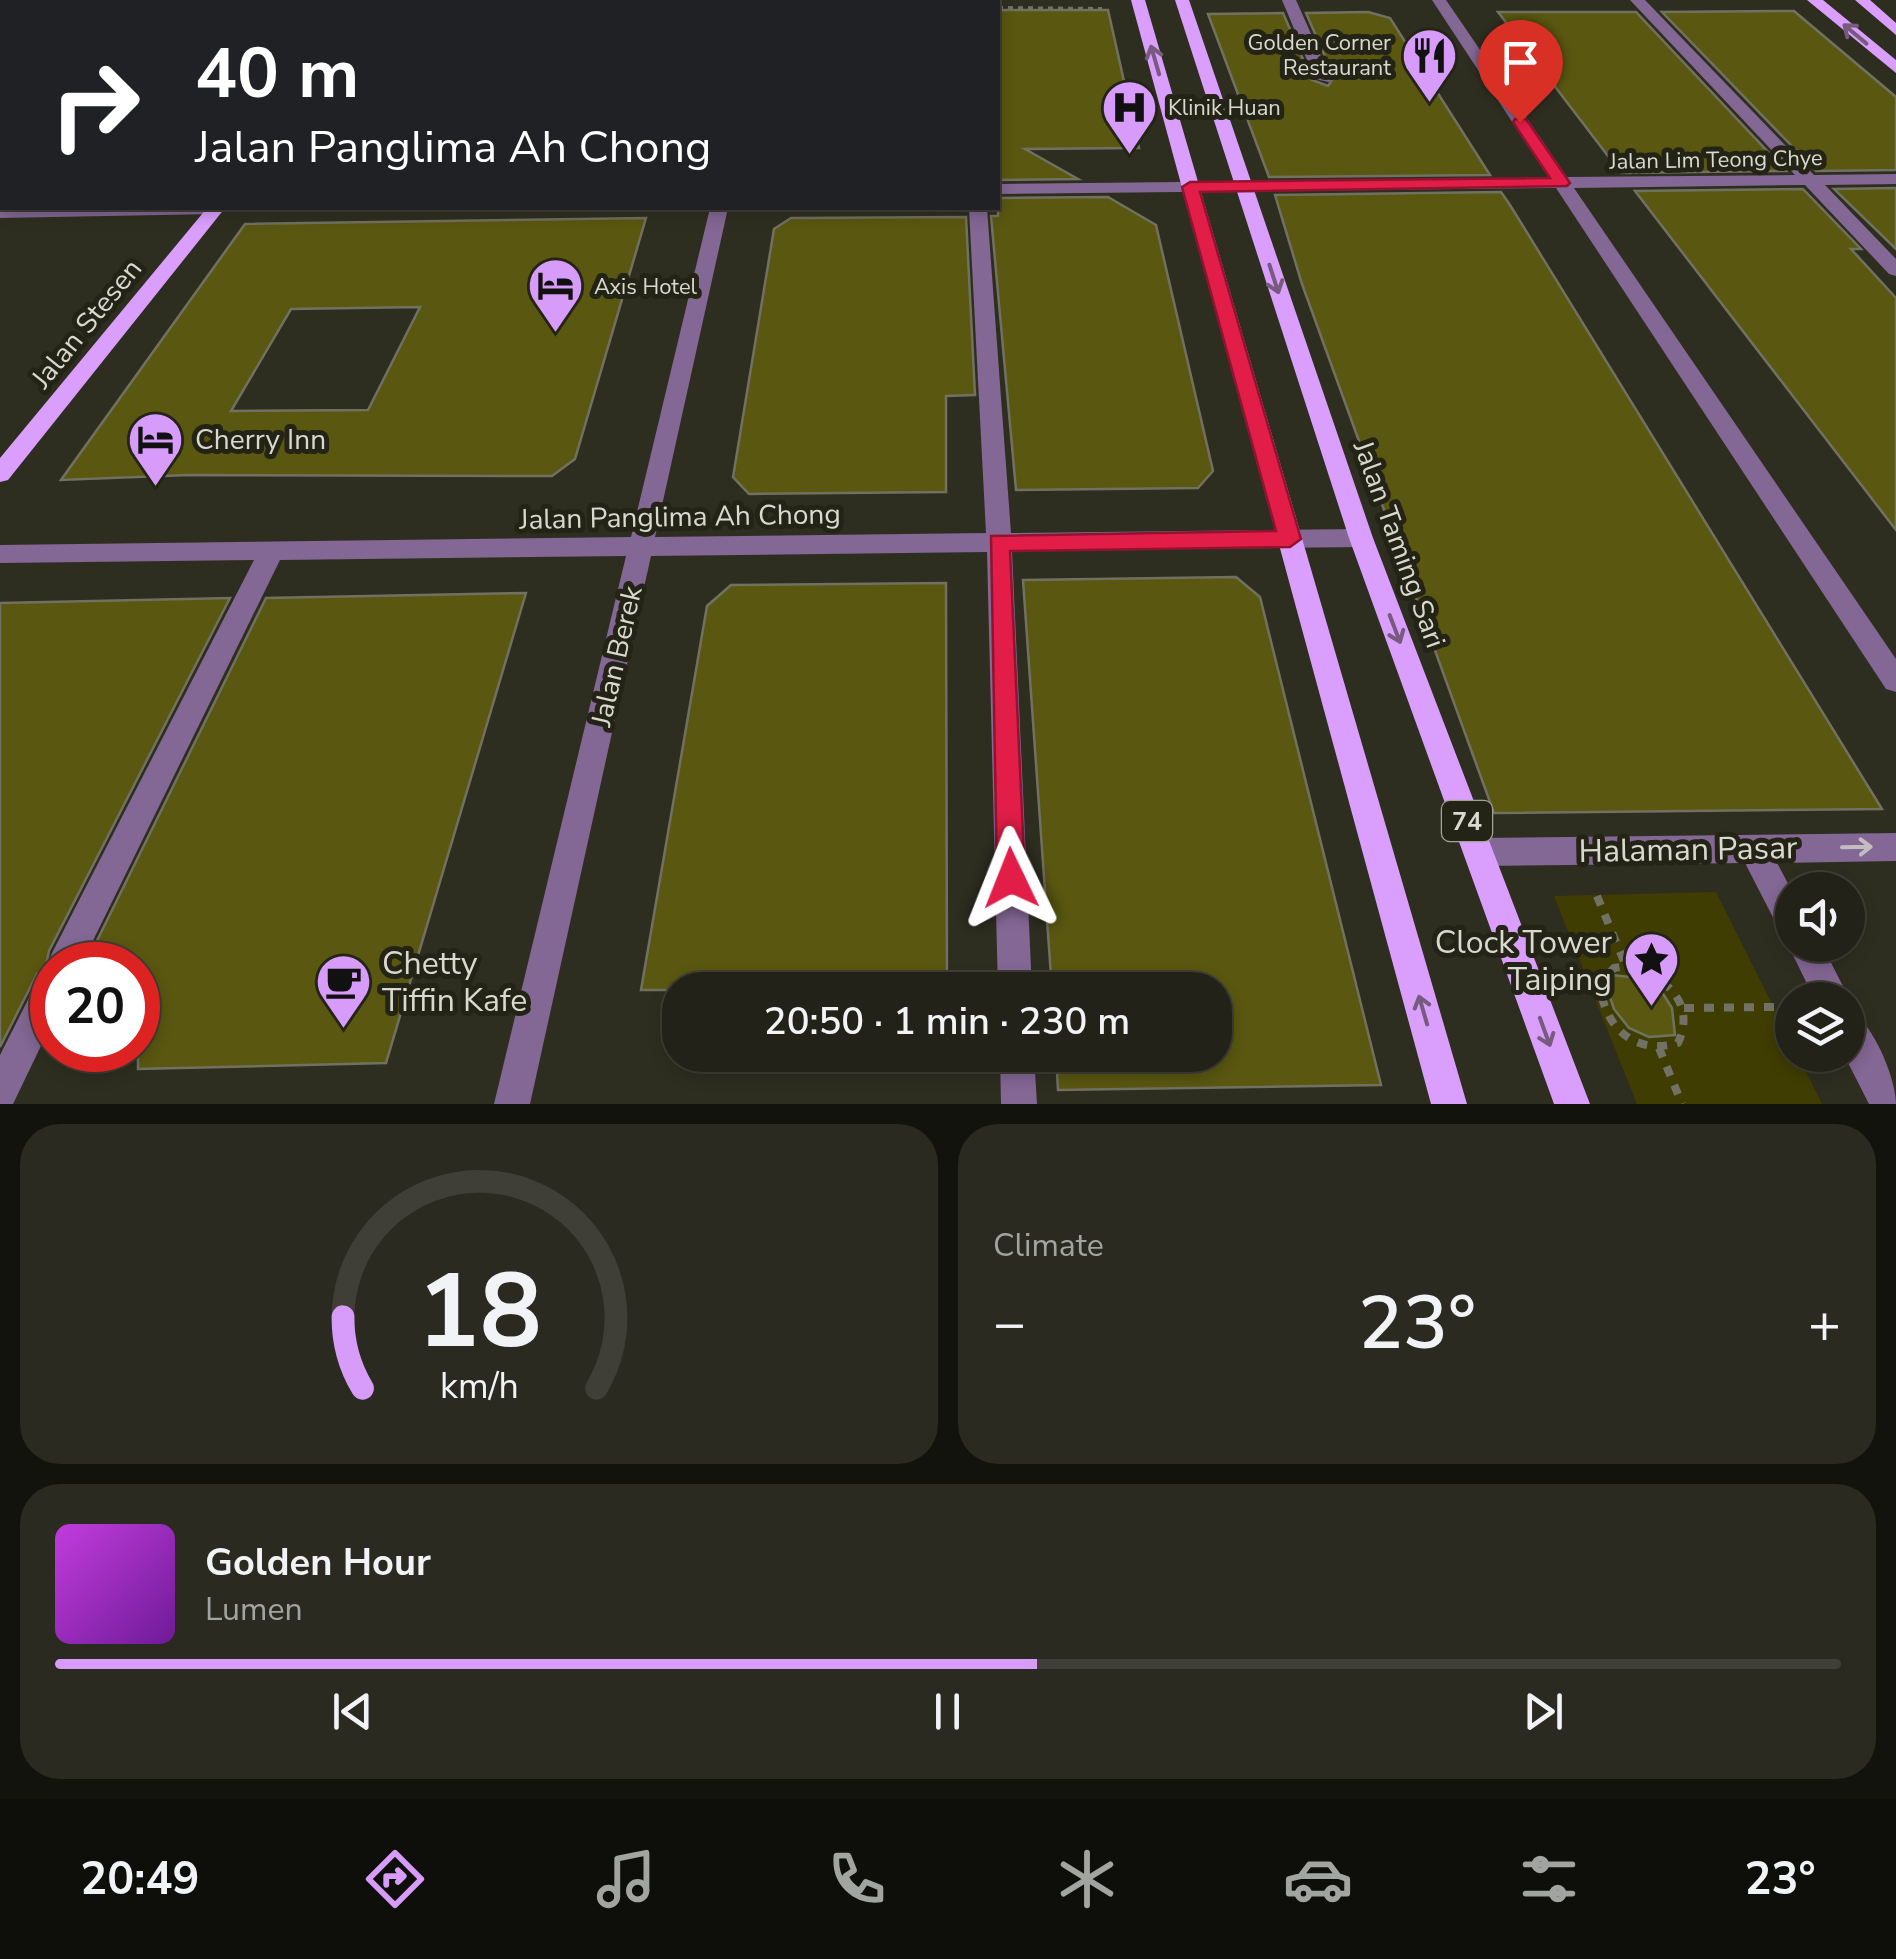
<!DOCTYPE html>
<html lang="en">
<head>
<meta charset="utf-8">
<style>
  :root { --surface:#222218; --page:#2a2a21; --text:#f1f3f6; --muted:#a2a4a2; --line:#3f3f37; --accent:#d79bf9 }
  body { margin:0; font-family:"Nunito Sans",sans-serif; background:var(--page); color:var(--text); height:100vh; display:flex; flex-direction:column; font-size:38px; white-space:nowrap }
  * { box-sizing:border-box; margin:0 }
  p { font-size:32px; color:var(--muted) }
  .icon { flex:none; width:55px; height:55px; fill:none; stroke:currentColor; stroke-width:2; stroke-linecap:round; stroke-linejoin:round }
  .map { position:relative; height:1104px; overflow:hidden }
  .sheet { display:flex; flex-direction:column; gap:20px; padding:20px; background:#13130d; flex:1 }
  .sheet>* { flex:none }
  .banner { position:absolute; left:0px; top:0px; width:1000px; height:210px; box-shadow:0 5px 15px #0003,0 0 0 2px var(--line); background:#202124; color:#fff; overflow:hidden }
  .fabs { position:absolute; left:1775px; top:872px; display:grid; gap:20px }
  .fabs a { display:grid; place-items:center; width:90px; height:90px; border-radius:50%; background:var(--surface); box-shadow:0 5px 15px #0003,0 0 0 2px var(--line); font-size:50px }
  .speed { position:absolute; left:30px; top:942px; display:flex; gap:20px; font-size:50px; font-weight:700; text-align:center }
  .speed>* { display:grid; place-content:center; width:130px; height:130px; border-radius:50%; background:var(--surface); box-shadow:0 5px 15px #0003,0 0 0 2px var(--line); line-height:1 }
  .speed .limit { border:15px solid #d22; background:#fff; color:#111 }
  .pin { position:absolute; display:grid; place-items:center; width:85px; height:85px; color:#fff; margin:-102px -42px; border-radius:50% 50% 50% 0; rotate:-45deg; box-shadow:0 0 10px #0007 }
  .pin .icon { rotate:45deg }
  .me { position:absolute; width:110px; margin:-55px; rotate:358deg; stroke-linejoin:round; filter:drop-shadow(0 0 8px #0008) }
  .turn { display:flex; align-items:center; gap:35px; height:210px; padding:0 30px; font-size:45px }
  .turn .icon { width:130px; height:130px; stroke-width:2.5 }
  .turn b { display:block; font-size:70px; line-height:85px }
  .big { font-size:75px; font-weight:600; line-height:1.1 }
  .sheet .widget { flex:1; display:flex; flex-direction:column; justify-content:center; gap:15px; min-width:0; padding:0 35px; border-radius:40px; background:var(--page) }
  .sheet .dial { align-items:center; gap:0 }
  .dial svg { height:260px; overflow:visible; fill:none; stroke:var(--line); stroke-width:7; stroke-linecap:round; text-anchor:middle }
  .dial text { fill:var(--text); stroke:none }
  .song { display:flex; align-items:center; gap:30px }
  .cover { width:120px; height:120px; border-radius:15px; background:linear-gradient(135deg,hsl(290 70% 55%),hsl(280 70% 35%)) }
  .played { height:10px; border-radius:5px; background:linear-gradient(90deg,var(--accent) 55%,var(--line) 55%) }
  .keys { display:flex; justify-content:space-around; direction:ltr }
  .heat { display:flex; justify-content:space-between; align-items:center; font-size:55px; direction:ltr }
  .sheet .tiles { flex:1; display:grid; gap:20px; grid-template-columns:1fr 1fr }
  .widget:last-child { grid-column:span 2 }
  .trip { position:absolute; left:662px; top:972px; width:570px; height:100px; border-radius:40px; background:var(--surface); box-shadow:0 5px 15px #0003,0 0 0 2px var(--line); font-weight:600; line-height:100px; text-align:center }
  .menu { display:flex; height:160px; justify-content:space-around; align-items:center; background:#0e0e0a; color:var(--muted) }
  .menu .icon { width:70px; height:70px }
  .menu .selected { color:var(--accent) }
  .menu b { font-size:45px; color:var(--text) }
  .map>svg:first-child { display:block }
  .green { fill:#3f3d02 }
  .building { fill:#595710; stroke:#717161; stroke-width:2.5; fill-rule:evenodd }
  .lines { fill:none; stroke-linecap:round; stroke-linejoin:round }
  .path-far1 { stroke:#717165; stroke-width:4; stroke-dasharray:5 5; stroke-linecap:butt }
  .path { stroke:#717165; stroke-width:8; stroke-dasharray:10 10; stroke-linecap:butt }
  .minor { fill:#836794; fill-rule:evenodd }
  .major { fill:#da9ffd; fill-rule:evenodd }
  .oneway { stroke:#765b7e }
  .oneway2 { stroke:#c4bcc1 }
  .route { fill:#e11d48; stroke:#92132f; stroke-width:2.5 }
  .labels { text-anchor:middle; stroke-width:10; stroke-linejoin:round; paint-order:stroke }
  .far-poi-label { font-size:22px; fill:#d9d9d0; stroke:#242416; text-anchor:start }
  .far-street-label { font-size:22px; fill:#d9d9d0; stroke:#242416 }
  .shield { fill:#242416; stroke:#a3a398; stroke-width:2.5 }
  .shield-label { font-size:25px; font-weight:bold; fill:#d9d9d0 }
  .street-label { font-size:28px; fill:#d9d9d0; stroke:#242416 }
  .poi-label { font-size:28px; fill:#d9d9d0; stroke:#242416; text-anchor:start }
  .near-street-label { font-size:32px; fill:#d9d9d0; stroke:#242416 }
  .near-poi-label { font-size:32px; fill:#d9d9d0; stroke:#242416; text-anchor:end }
</style>
</head>
<body>
<div class="map">
<svg width="1896" height="1104" viewBox="0 0 1896 1104">
  <rect width="100%" height="100%" fill="#2e2e20"/>
  <path class="green" d="M0,0h320l-318,2v173z
    M1716,892l76,152v11h6l24,49h-185l-83,-208z"/>
  <path class="building" d="M998,10h110l31,138 -114,1 53,30 -80,1z
    M1794,11l102,86v73l-80,1 -154,-159z
    M1368,12l22,6 100,157 -221,2 -61,-163 75,-1 29,67 16,6 6,-9 -28,-64z
    M1498,12h138l150,159 -165,2z
    M1896,188v61l-62,-60z
    M1803,189l58,60h-10l45,49v232l-261,-339z
    M1501,192l9,13 372,604 -388,4 -192,-529 -27,-89z
    M1108,197l48,28 57,246 -15,17 -182,2 -25,-274h7v-18z
    M966,217l9,178 -29,1v96l-197,2 -16,-17 41,-248 17,-11z
    M646,218l-71,241 -23,17 -363,-1 -128,5 184,-256zM420,307l-52,103 -137,1 60,-102z
    M1236,577l24,20 121,488 -323,5 -2,-35h159v-65h-163l-29,-410z
    M946,583l1,407h-306l66,-384 24,-21z
    M526,593l-140,470 -248,6v-104h-53l181,-367z
    M230,598l-181,353 -4,19 -8,4 -37,73v-444z
    M1602,974l38,4 20,11 12,19 3,27 -26,2 -20,-9 -15,-19z"/>
  <g class="lines">
    <path class="path-far1" d="M998,8l104,1"/>
    <path class="path" d="M1597,896l29,70
      M1626,966c38,9 71,36 52,77 -44,13 -75,-17 -78,-60l14,-15z
      M1684,1008l90,-1
      M1659,1048l23,56"/>
    <path class="minor" d="M951,0h14v2h-14z
      M1282,0h14l35,79 -2,3 -14,-3z
      M1432,0h14l121,177 228,-2 -165,-175h15l169,175 82,-1v10l-71,1 71,74v17l-7,-2 -84,-89 -231,3 322,471v33l-10,-3 -330,-501 -558,6v-10l551,-6z
      M0,206l223,2 1,1 -9,5 -215,4z
      M710,208h18l-73,329 331,-4 -17,-325h18l24,325 350,-4 12,9 -12,9 -349,4 20,439h-34l-11,-438 -336,4 -121,548h-36l132,-548 -346,4 -199,405h-29v58l-39,81h-13v-49l40,-79 10,-4 -3,-7 5,-12 202,-393 -254,3v-18l631,-8z
      M1896,833v28l-119,2 15,28v54h30l28,55 -2,6v-6h-33l-27,-55 3,-8 -10,-4 -36,-70 -266,3 -11,-4 -4,-10 4,-10 11,-4z
      M1848,1010c24,10 48,68 48,94h-27l-25,-49h4z
      M1000,1055h34l3,49h-36z"/>
    <path class="major" d="M1131,0h14l322,1104h-36z
      M1175,0h14l184,538 217,566h-36l-205,-566z
      M1807,0h16l73,60v13z
      M1855,0h15l26,23v12z
      M207,208h18l-217,272 -8,2v-24z"/>
  </g>
  <defs><path id="oneway-shaft" d="M-6 0H5M1.5-3L5.5 0L1.5 3" fill="none" stroke-width="1.6" stroke-linecap="round" stroke-linejoin="round" transform="scale(2.5)"/></defs>
  <g class="oneway">
    <use href="#oneway-shaft" transform="translate(1855 34) rotate(-140)"/>
    <use href="#oneway-shaft" transform="translate(1155 60) rotate(-106)"/>
    <use href="#oneway-shaft" transform="translate(1274 279) rotate(72)"/>
    <use href="#oneway-shaft" transform="translate(1395 629) rotate(69)"/>
    <use href="#oneway-shaft" transform="translate(1423 1010) rotate(-106)"/>
    <use href="#oneway-shaft" transform="translate(1545 1032) rotate(70)"/>
  </g>
  <use class="oneway2" href="#oneway-shaft" transform="translate(1857 847) rotate(-1)"/>
  <path class="route" d="M1515,119h11l44,64 -3,3 -367,6 101,347 -11,8 -280,4 15,327 -4,10 -10,4 -10,-4 -4,-10 -6,-342 285,-5 -94,-344 8,-5 360,-4 -37,-56z"/>
  <defs>
    <symbol id="restaurant-pin" viewBox="-11 -11 22 30"><path d="M0 17L-7.5 6A9.5 9.5 0 1 1 7.5 6Z" fill="#d79bf9" stroke="#242416"/><path d="M-5-6h1v4h1v-4h1v4h1v-4h1v5L-1.5 .5V6h-2V.5L-5-1ZM5-6V6H3V1.5H1.5Q1.5-4 5-6Z" fill="#111"/></symbol>
    <symbol id="hospital-pin" viewBox="-11 -11 22 30"><path d="M0 17L-7.5 6A9.5 9.5 0 1 1 7.5 6Z" fill="#d79bf9" stroke="#242416"/><path d="M-5-5h3v3.5h4V-5h3V5h-3V1.5h-4V5h-3Z" fill="#111"/></symbol>
    <symbol id="hotel-pin" viewBox="-11 -11 22 30"><path d="M0 17L-7.5 6A9.5 9.5 0 1 1 7.5 6Z" fill="#d79bf9" stroke="#242416"/><path d="M-6-4.5h1.5V1H6V5H4.5V3h-9V5H-6ZM-4 0a1.8 1.8 0 1 1 3.6 0ZM.5 0V-2.5h3Q6-2.5 6 0Z" fill="#111"/></symbol>
    <symbol id="sight-pin" viewBox="-11 -11 22 30"><path d="M0 17L-7.5 6A9.5 9.5 0 1 1 7.5 6Z" fill="#d79bf9" stroke="#242416"/><path d="M0-6L1.8-2.2L6-1.7L2.9 1.2L3.7 5.4L0 3.3L-3.7 5.4L-2.9 1.2L-6-1.7L-1.8-2.2Z" fill="#111"/></symbol>
    <symbol id="cafe-pin" viewBox="-11 -11 22 30"><path d="M0 17L-7.5 6A9.5 9.5 0 1 1 7.5 6Z" fill="#d79bf9" stroke="#242416"/><path d="M-5.5-4.5H6V0H3Q3 3.5 0 3.5H-2.5Q-5.5 3.5-5.5 0ZM3-3.2v2h1.7v-2ZM-6 4.5H4V6H-6Z" fill="#111"/></symbol>
  </defs>
  <g fill-rule="evenodd">
    <use href="#restaurant-pin" x="1398" y="24" width="63" height="86"/>
    <use href="#hospital-pin" x="1098" y="76" width="63" height="86"/>
    <use href="#hotel-pin" x="524" y="254" width="63" height="86"/>
    <use href="#hotel-pin" x="124" y="408" width="63" height="86"/>
    <use href="#sight-pin" x="1620" y="928" width="63" height="86"/>
    <use href="#cafe-pin" x="312" y="950" width="63" height="86"/>
  </g>
  <g class="labels">
    <g class="far-poi-label">
      <text x="1391" y="50" text-anchor="end">Golden Corner<tspan x="1391" dy="25">Restaurant</tspan></text>
      <text x="1168" y="115">Klinik Huan</text>
      <text x="594" y="294">Axis Hotel</text>
    </g>
    <g class="far-street-label">
      <text transform="translate(1716 159) rotate(-1)" y="8">Jalan Lim Teong Chye</text>
    </g>
    <rect class="shield" x="1442" y="801" width="50" height="40" rx="8"/>
    <g class="shield-label">
      <text x="1467" y="830">74</text>
    </g>
    <g class="street-label">
      <text transform="translate(86 323) rotate(-51)" y="10">Jalan Stesen</text>
      <text transform="translate(680 516) rotate(-1)" y="10">Jalan Panglima Ah Chong</text>
      <text transform="translate(1400 544) rotate(70)" y="10">Jalan Taming Sari</text>
      <text transform="translate(616 656) rotate(-77)" y="10">Jalan Berek</text>
    </g>
    <g class="poi-label">
      <text x="195" y="449">Cherry Inn</text>
    </g>
    <g class="near-street-label">
      <text transform="translate(1688 849) rotate(-1)" y="11">Halaman Pasar</text>
    </g>
    <g class="near-poi-label">
      <text x="1612" y="953">Clock Tower<tspan x="1612" dy="37">Taiping</tspan></text>
      <text x="382" y="974" text-anchor="start">Chetty<tspan x="382" dy="37">Tiffin Kafe</tspan></text>
    </g>
  </g>
</svg>
<div class="fabs">
<a><svg class="icon" aria-label="sound" viewBox="0 0 24 24"><path d="M4 9h4l5-4v14l-5-4H4zM17 9q2 3 0 6"/></svg></a>
<a><svg class="icon" aria-label="layers" viewBox="0 0 24 24"><path d="M12 4l9 5-9 5-9-5zM3 14l9 5 9-5"/></svg></a>
</div>
<div class="speed"><div class="limit">20</div></div>
<div class="pin" style="left:1520px;top:122px;background:#d93025"><svg class="icon" aria-label="arrive" viewBox="0 0 24 24"><path d="M6 21V4h12l-3 4 3 4H6"/></svg></div>
<svg class="me" style="left:1011px;top:878px" viewBox="-20 -20 40 40"><path d="M0-17L14 15 0 8-14 15z" fill="#e11d48" stroke="#fff" stroke-width="4"/></svg>
<div class="trip">20:50 · 1 min · 230 m</div>
<div class="banner">
<div class="turn"><svg class="icon" aria-label="right" viewBox="0 0 24 24"><path d="M7 20v-9h11M14 6l5 5-5 5"/></svg><div><b>40 m</b>Jalan Panglima Ah Chong</div></div>
</div>
</div>
<section class="sheet">
<div class="tiles">
<div class="widget dial"><svg viewBox="0 0 100 80">
<path d="M14 69A42 42 0 1 1 86 69"/>
<path d="M14 69A42 42 0 0 1 8 47" stroke="#d79bf9"/>
<text x="50" y="56" font-size="32" font-weight="700">18</text>
<text x="50" y="72" font-size="11">km/h</text>
</svg></div>
<div class="widget"><p>Climate</p>
<div class="heat"><a>−</a><b class="big">23°</b><a>+</a></div>
</div>
<div class="widget">
<div class="song"><i class="cover"></i><div><b>Golden Hour</b><p>Lumen</p></div></div>
<div class="played"></div>
<div class="keys"><svg class="icon" aria-label="previous" viewBox="0 0 24 24"><path d="M18 5L8 12l10 7zM5 5v14"/></svg><svg class="icon" aria-label="pause" viewBox="0 0 24 24"><path d="M8 5v14M16 5v14"/></svg><svg class="icon" aria-label="next" viewBox="0 0 24 24"><path d="M6 5l10 7-10 7zM19 5v14"/></svg></div>
</div>
</div>
</section>
<nav class="menu">
<b>20:49</b>
<svg class="icon selected" aria-label="directions" viewBox="0 0 24 24"><path d="M12 3l9 9-9 9-9-9zM9 14v-3h6M13 9l2 2-2 2"/></svg>
<svg class="icon" aria-label="music" viewBox="0 0 24 24"><path d="M9 18V5l10-2v13"/><circle cx="6" cy="18" r="3"/><circle cx="16" cy="16" r="3"/></svg>
<svg class="icon" aria-label="phone" viewBox="0 0 24 24"><path d="M5 4h4l2 5-3 2q2 4 5 5l2-3 5 2v4C11 20 4 13 5 4z"/></svg>
<svg class="icon" aria-label="climate" viewBox="0 0 24 24"><path d="M12 3v18M4 7l16 10M4 17L20 7"/></svg>
<svg class="icon" aria-label="car" viewBox="0 0 24 24"><path d="M5 17H2v-5l4-1 3-4h7l3 4 3 1v5h-3M9 17h6M6 11h13"/><circle cx="7" cy="17" r="2"/><circle cx="17" cy="17" r="2"/></svg>
<svg class="icon" aria-label="filters" viewBox="0 0 24 24"><path d="M4 7h16M4 17h16"/><circle cx="9" cy="7" r="2"/><circle cx="15" cy="17" r="2"/></svg>
<b>23°</b>
</nav>
</body>
</html>
